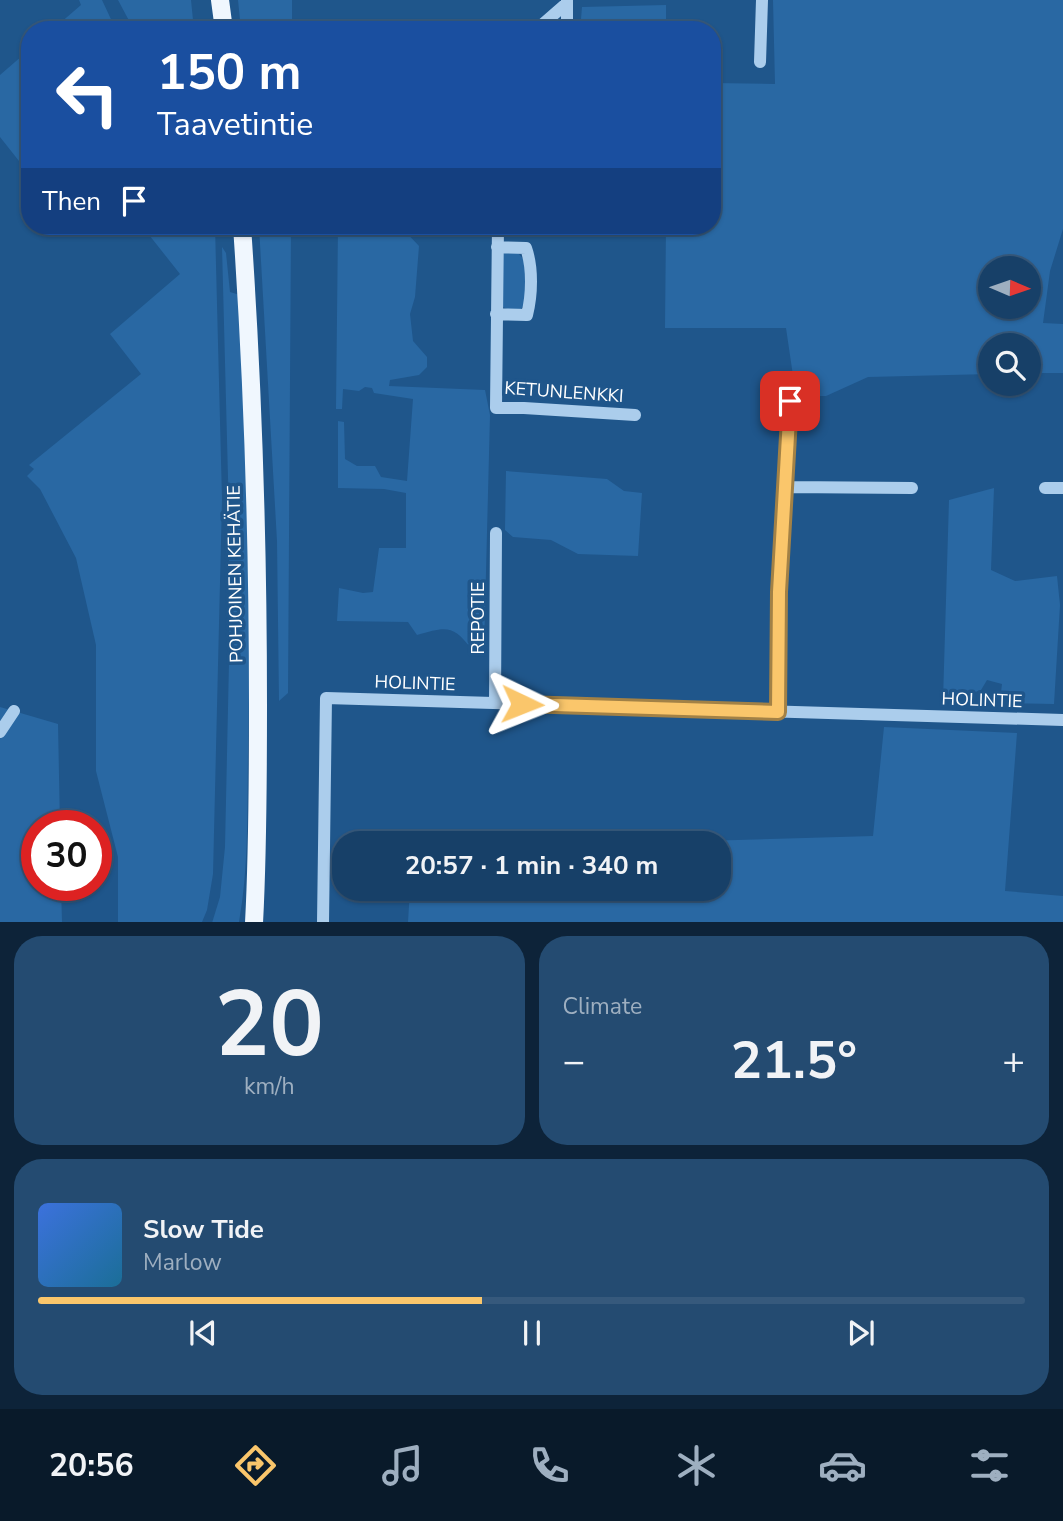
<!DOCTYPE html>
<html lang="en">
<head>
<meta charset="utf-8">
<style>
  :root { --surface:#174068; --page:#244b71; --text:#f1f3f6; --muted:#9eafc0; --line:#36597c; --accent:#fac66b }
  body { margin:0; font-family:"Nunito Sans",sans-serif; background:var(--page); color:var(--text); height:100vh; display:flex; flex-direction:column; font-size:26px; white-space:nowrap }
  * { box-sizing:border-box; margin:0 }
  p { font-size:23px; color:var(--muted) }
  .icon { flex:none; width:38px; height:38px; fill:none; stroke:currentColor; stroke-width:2; stroke-linecap:round; stroke-linejoin:round }
  .map { position:relative; height:922px; overflow:hidden }
  .panel { display:flex; flex-direction:column; gap:14px; padding:14px; background:#0d2339; flex:1 }
  .panel>* { flex:none }
  .banner { position:absolute; left:21px; top:21px; width:700px; height:214px; border-radius:28px; box-shadow:0 2px 5px #0004,0 0 0 2px var(--line); background:#1a4fa0; color:#fff; overflow:hidden }
  .needle { width:46px; rotate:92deg }
  .tools { position:absolute; left:978px; top:256px; display:grid; gap:14px }
  .tools a { display:grid; place-items:center; width:63px; height:63px; border-radius:50%; background:var(--surface); box-shadow:0 2px 5px #0004,0 0 0 2px var(--line); font-size:35px }
  .speed { position:absolute; left:21px; top:810px; display:flex; gap:14px; font-size:35px; font-weight:700; text-align:center }
  .speed>* { display:grid; place-content:center; width:91px; height:91px; border-radius:50%; background:var(--surface); box-shadow:0 2px 5px #0004,0 0 0 2px var(--line); line-height:1 }
  .speed .limit { border:10px solid #d22; background:#fff; color:#111 }
  .pin { position:absolute; display:grid; place-items:center; width:60px; height:60px; color:#fff; margin:-30px; border-radius:14px; box-shadow:0 4px 10px #0006 }
  .me { position:absolute; width:77px; margin:-38px; rotate:92deg; stroke-linejoin:round; filter:drop-shadow(0 0 5px #0008) }
  .turn { display:flex; align-items:center; gap:24px; height:147px; padding:0 21px; font-size:32px }
  .turn .icon { width:91px; height:91px; stroke-width:2.5 }
  .turn b { display:block; font-size:49px; line-height:60px }
  .then { display:flex; align-items:center; height:66px; padding:0 21px; background:#0003; gap:14px; font-size:26px }
  .big { font-size:52px; font-weight:700; line-height:1.1 }
  .panel .widget { flex:1; display:flex; flex-direction:column; justify-content:center; gap:10px; min-width:0; padding:0 24px; border-radius:28px; background:var(--page) }
  .panel .dial { align-items:center; gap:0 }
  .dial b { font-size:91px; line-height:1 }
  .song { display:flex; align-items:center; gap:21px }
  .cover { width:84px; height:84px; border-radius:10px; background:linear-gradient(135deg,hsl(220 70% 55%),hsl(200 70% 35%)) }
  .played { height:7px; border-radius:4px; background:linear-gradient(90deg,var(--accent) 45%,var(--line) 45%) }
  .keys { display:flex; justify-content:space-around; direction:ltr }
  .heat { display:flex; justify-content:space-between; align-items:center; font-size:38px; direction:ltr }
  .panel .tiles { flex:1; display:grid; gap:14px; grid-template-columns:1fr 1fr }
  .widget:last-child { grid-column:span 2 }
  .trip { position:absolute; left:332px; top:831px; width:399px; height:70px; border-radius:28px; background:var(--surface); box-shadow:0 2px 5px #0004,0 0 0 2px var(--line); font-weight:700; line-height:70px; text-align:center }
  .menu { display:flex; height:112px; justify-content:space-around; align-items:center; background:#091a2a; color:var(--muted) }
  .menu .icon { width:49px; height:49px }
  .menu .selected { color:var(--accent) }
  .menu b { font-size:32px; color:var(--text) }
  .map>svg:first-child { display:block }
  .green { fill:#2968a3; fill-rule:evenodd }
  .lines { fill:none; stroke-linecap:round; stroke-linejoin:round }
  .minor { stroke:#abcdec; stroke-width:12 }
  .major { stroke:#f0f7fe; stroke-width:18 }
  .route-casing { stroke:#a28146; stroke-width:18 }
  .route { stroke:#fac66b; stroke-width:12 }
  .labels { text-anchor:middle; stroke-width:7; stroke-linejoin:round; paint-order:stroke }
  .street-label { font-size:18px; fill:#fff; stroke:#1f568b }
</style>
</head>
<body>
<div class="map">
<svg width="1063" height="923" viewBox="0 0 1063 923">
  <rect width="100%" height="100%" fill="#1f568b"/>
  <path class="green" d="M79,0h23l14,30h-64l29,-25z
    M118,0h73l3,30h-60z
    M238,0h54v30h-51z
    M773,0h290v229l-13,42 -7,52 20,1v49h-34v-28h-39v29l-122,3 -42,19h-30l-10,-68h-121l1,-102h46v-143l63,1zM990,268h39v38h-39z
    M666,5v25h-89v-11h4l1,-12z
    M30,49v117l-11,-5 -19,-24v-62z
    M142,226h73l7,273 -9,375 -6,36 -5,12h-84v-65l-22,-86v-126l-20,-87 -36,-69 -13,-13 7,-7 -5,-4 112,-91 -31,-40 70,-60z
    M259,226h32l-3,467 -9,8 -2,-160z
    M338,226h62l19,20 -4,51 -5,17 3,27 14,16v10l-8,8 -29,5 -1,6 96,4 5,25 -6,235h-12c-19,-26 -26,-23 -55,-15l-9,-13 -71,-1 2,-33 24,5 10,-1 6,-44h27v-55l-22,-4 -46,-1v-67l6,1 1,37 12,7h18l6,11 26,4 6,-82 -39,-6 -2,-5 -7,-1 -6,4 -16,-2 -1,20h-6z
    M222,247l4,6 4,39 10,3c5,152 12,305 8,458 -1,56 1,114 -9,169l-27,1 8,-26 5,-50 4,-185v-146z
    M504,253h14l8,9 -1,42 -5,6 -13,-1 -4,-2 -1,-51z
    M506,471l101,8 17,12 18,2 -4,63 -60,-2 -27,-14 -38,-3 -8,-7z
    M994,488l-3,82 24,11 42,-5 3,29 -6,99 -59,-1 1,-9 5,-2 1,-8 -15,-4 -6,10 -29,10h-9l6,-200z
    M0,707l58,17 2,102h-23v60h24l1,36h-62z
    M884,727l133,6 -12,158 58,5v26h-655l2,-33h309v-45l-88,-1 242,-7z"/>
  <g class="lines">
    <path class="minor" d="M536,30l31,-27
      M567,30v-30
      M760,62l2,-62
      M498,226l-2,182h28l111,7
      M496,314l31,1c5,-20 6,-47 -1,-67l-29,-1
      M786,487l126,1
      M1045,488h18
      M495,703l1,-170
      M778,712l1,-120 11,-191
      M0,732l14,-21
      M323,923l3,-225 737,22"/>
    <path class="major" d="M220,0l4,30
      M242,226c11,159 16,319 16,478 0,73 0,146 -4,219"/>
  </g>
  <g class="lines">
    <defs>
      <path id="route" d="M522,704l256,8 1,-120 11,-191"/>
    </defs>
    <use href="#route" class="route-casing"/>
    <use href="#route" class="route"/>
  </g>
  <g class="labels">
    <g class="street-label">
      <text transform="translate(564 392) rotate(4)" y="6">KETUNLENKKI</text>
      <text transform="translate(235 574) rotate(-91)" y="6">POHJOINEN KEHÄTIE</text>
      <text transform="translate(478 618) rotate(-90)" y="6">REPOTIE</text>
      <text transform="translate(415 683) rotate(2)" y="6">HOLINTIE</text>
      <text transform="translate(982 700) rotate(2)" y="6">HOLINTIE</text>
    </g>
  </g>
</svg>
<div class="tools">
<a><svg class="needle" viewBox="-14 -14 28 28"><path d="M0-13l5 13h-10z" fill="#e53935"/><path d="M0 13l5-13h-10z" fill="#9eafc0"/></svg></a>
<a><svg class="icon" aria-label="search" viewBox="0 0 24 24"><circle cx="10" cy="10" r="6"/><path d="M15 15l6 6"/></svg></a>
</div>
<div class="speed"><div class="limit">30</div></div>
<div class="pin" style="left:790px;top:401px;background:#d93025"><svg class="icon" aria-label="arrive" viewBox="0 0 24 24"><path d="M6 21V4h12l-3 4 3 4H6"/></svg></div>
<svg class="me" style="left:522px;top:704px" viewBox="-20 -20 40 40"><path d="M0-17L14 15 0 8-14 15z" fill="#fac66b" stroke="#fff" stroke-width="4"/></svg>
<div class="trip">20:57 · 1 min · 340 m</div>
<div class="banner">
<div class="turn"><svg class="icon" aria-label="left" viewBox="0 0 24 24"><path d="M17 20v-9H6M10 6l-5 5 5 5"/></svg><div><b>150 m</b>Taavetintie</div></div>
<div class="then">Then<svg class="icon" aria-label="arrive" viewBox="0 0 24 24"><path d="M6 21V4h12l-3 4 3 4H6"/></svg></div>
</div>
</div>
<section class="panel">
<div class="tiles">
<div class="widget dial"><b>20</b><p>km/h</p></div>
<div class="widget"><p>Climate</p>
<div class="heat"><a>−</a><b class="big">21.5°</b><a>+</a></div>
</div>
<div class="widget">
<div class="song"><i class="cover"></i><div><b>Slow Tide</b><p>Marlow</p></div></div>
<div class="played"></div>
<div class="keys"><svg class="icon" aria-label="previous" viewBox="0 0 24 24"><path d="M18 5L8 12l10 7zM5 5v14"/></svg><svg class="icon" aria-label="pause" viewBox="0 0 24 24"><path d="M8 5v14M16 5v14"/></svg><svg class="icon" aria-label="next" viewBox="0 0 24 24"><path d="M6 5l10 7-10 7zM19 5v14"/></svg></div>
</div>
</div>
</section>
<nav class="menu">
<b>20:56</b>
<svg class="icon selected" aria-label="directions" viewBox="0 0 24 24"><path d="M12 3l9 9-9 9-9-9zM9 14v-3h6M13 9l2 2-2 2"/></svg>
<svg class="icon" aria-label="music" viewBox="0 0 24 24"><path d="M9 18V5l10-2v13"/><circle cx="6" cy="18" r="3"/><circle cx="16" cy="16" r="3"/></svg>
<svg class="icon" aria-label="phone" viewBox="0 0 24 24"><path d="M5 4h4l2 5-3 2q2 4 5 5l2-3 5 2v4C11 20 4 13 5 4z"/></svg>
<svg class="icon" aria-label="climate" viewBox="0 0 24 24"><path d="M12 3v18M4 7l16 10M4 17L20 7"/></svg>
<svg class="icon" aria-label="car" viewBox="0 0 24 24"><path d="M5 17H2v-5l4-1 3-4h7l3 4 3 1v5h-3M9 17h6M6 11h13"/><circle cx="7" cy="17" r="2"/><circle cx="17" cy="17" r="2"/></svg>
<svg class="icon" aria-label="filters" viewBox="0 0 24 24"><path d="M4 7h16M4 17h16"/><circle cx="9" cy="7" r="2"/><circle cx="15" cy="17" r="2"/></svg>
</nav>
</body>
</html>
